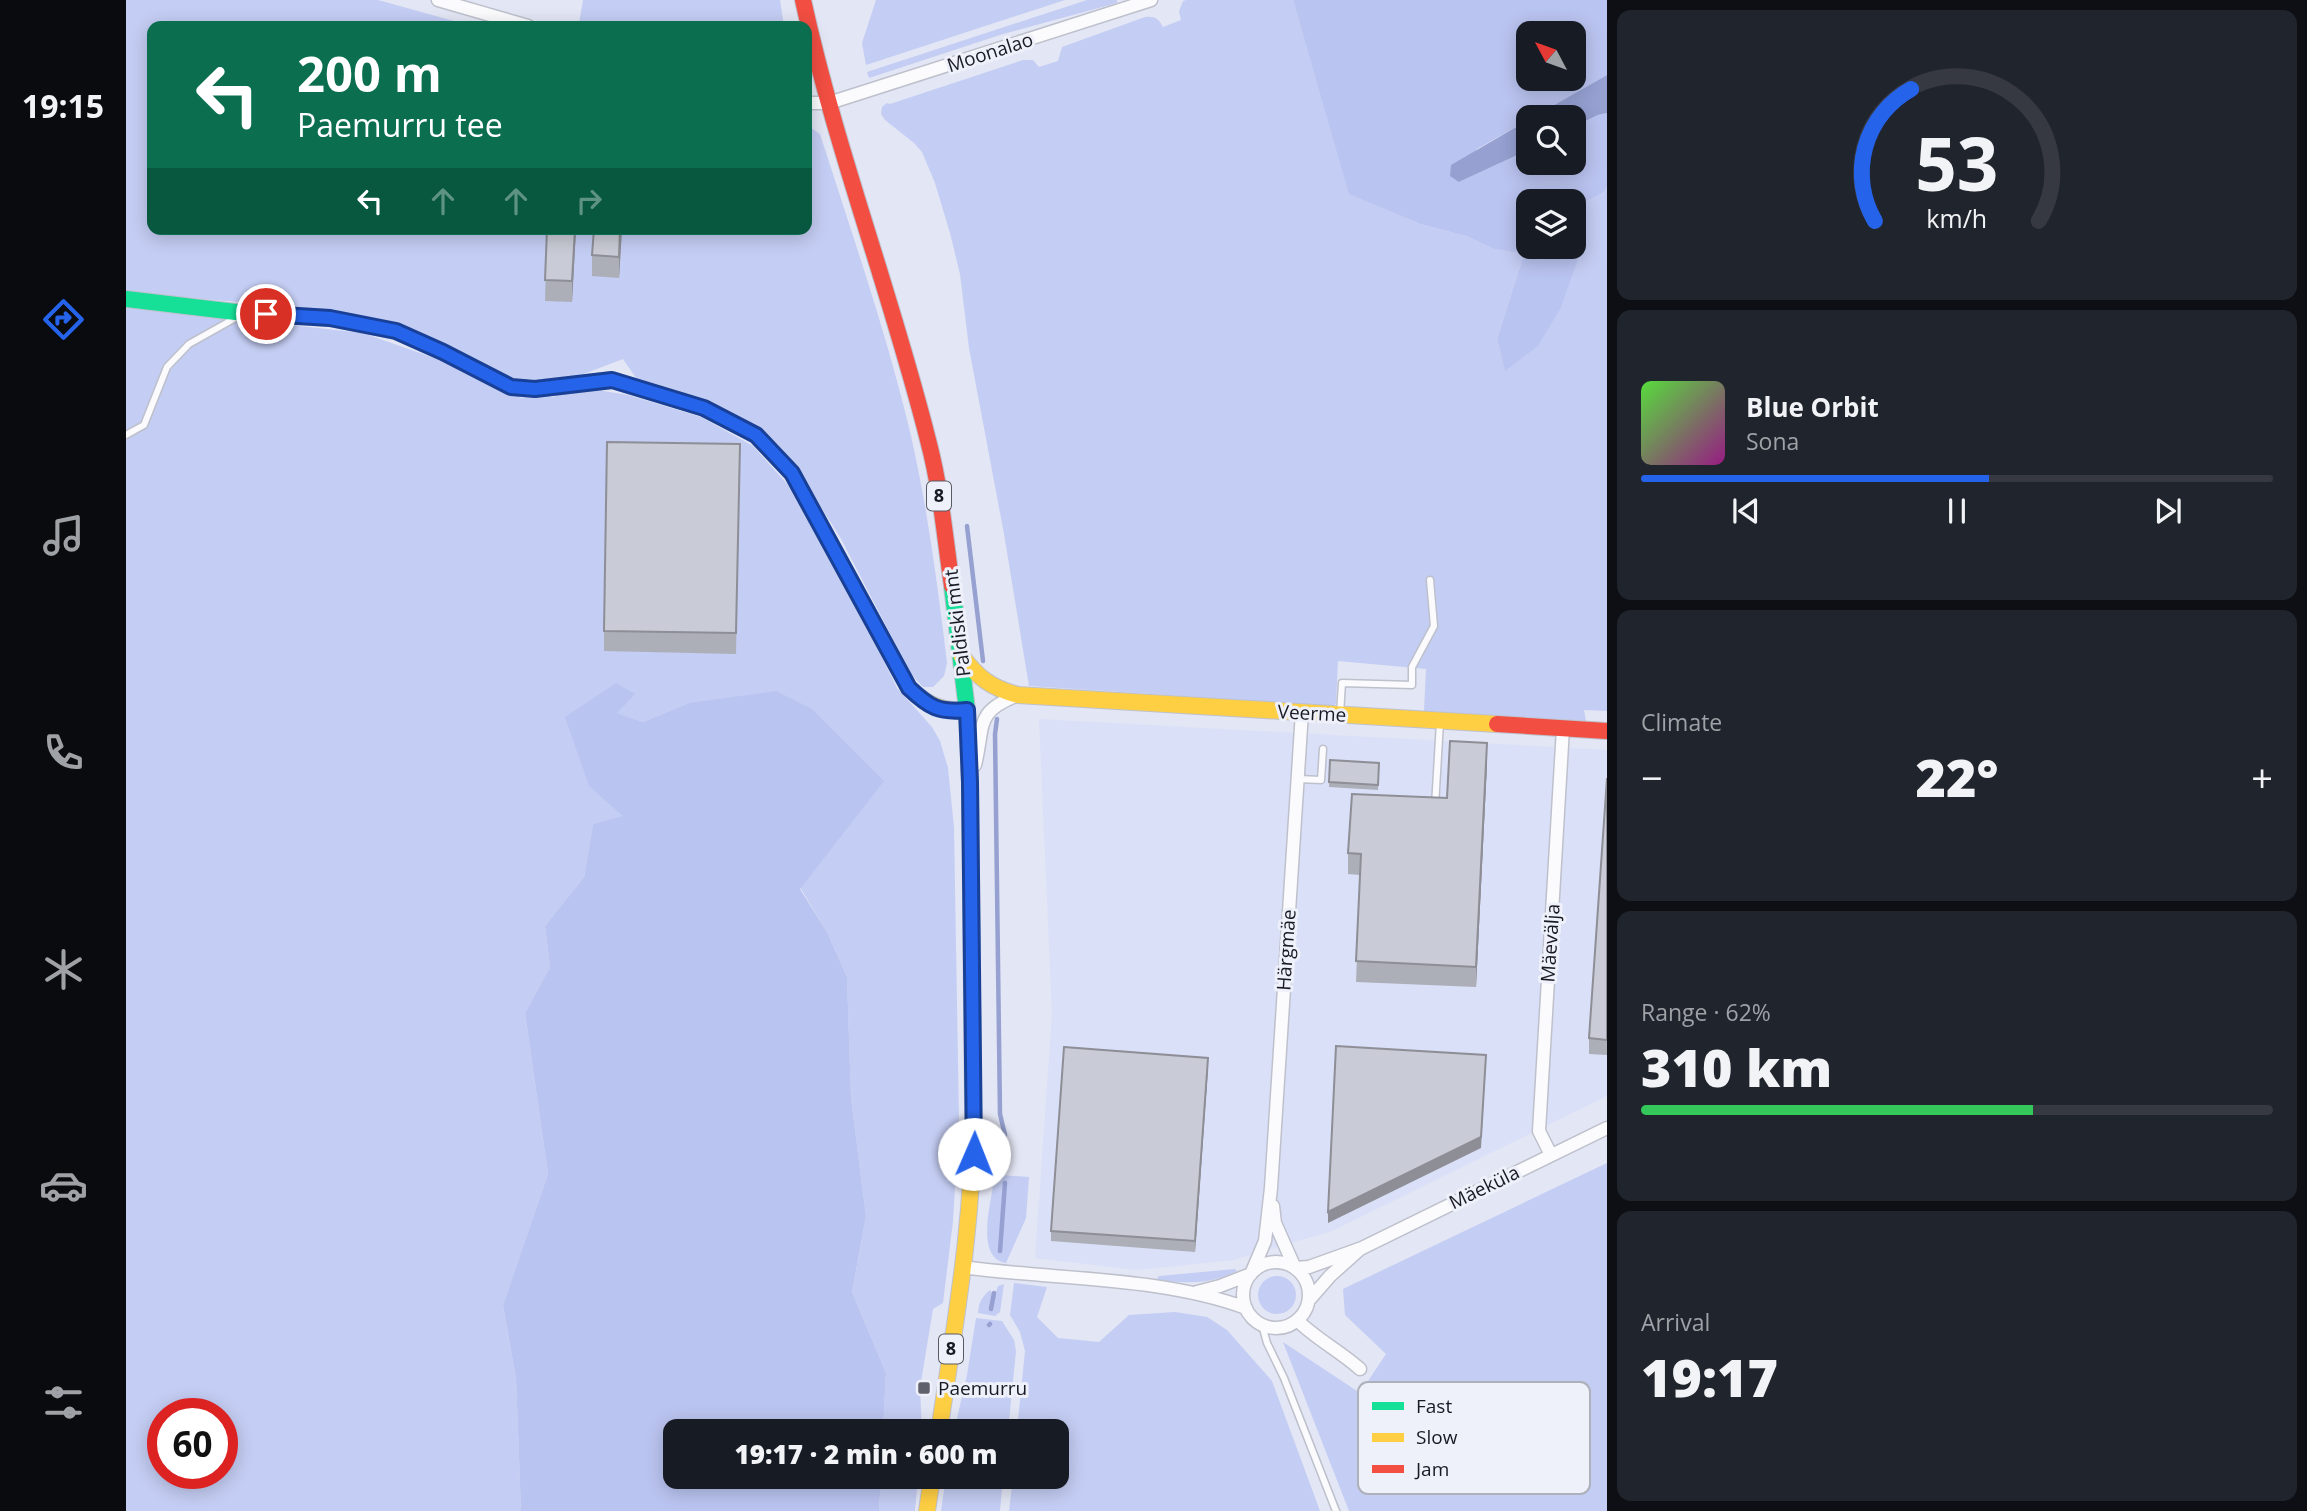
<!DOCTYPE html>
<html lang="en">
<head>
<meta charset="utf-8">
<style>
  :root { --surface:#171b24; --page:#20242c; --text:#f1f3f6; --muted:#9ea1a6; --line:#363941; --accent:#2563eb }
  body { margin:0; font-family:"Open Sans",sans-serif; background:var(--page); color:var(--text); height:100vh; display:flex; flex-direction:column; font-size:26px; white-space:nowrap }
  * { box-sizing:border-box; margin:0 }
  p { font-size:23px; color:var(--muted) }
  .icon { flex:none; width:38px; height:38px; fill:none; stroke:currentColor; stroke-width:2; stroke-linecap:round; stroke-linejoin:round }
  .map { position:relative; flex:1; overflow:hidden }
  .details { display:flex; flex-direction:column; gap:10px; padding:10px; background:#0d0f14; width:700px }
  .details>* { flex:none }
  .banner { position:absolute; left:21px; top:21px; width:665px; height:214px; border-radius:14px; box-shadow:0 4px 18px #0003; background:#0b6e4f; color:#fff; overflow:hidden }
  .needle { width:46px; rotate:311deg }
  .controls { position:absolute; left:1390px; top:21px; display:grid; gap:14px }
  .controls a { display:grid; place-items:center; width:70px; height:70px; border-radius:14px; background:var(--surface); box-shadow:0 4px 18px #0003; font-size:35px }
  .speed { position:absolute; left:21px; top:1398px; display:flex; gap:14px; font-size:35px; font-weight:700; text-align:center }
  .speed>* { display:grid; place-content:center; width:91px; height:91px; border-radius:50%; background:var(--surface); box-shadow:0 4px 18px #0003; line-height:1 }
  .speed .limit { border:10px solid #d22; background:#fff; color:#111 }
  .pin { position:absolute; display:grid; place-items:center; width:60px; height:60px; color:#fff; margin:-30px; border:4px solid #fff; border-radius:50%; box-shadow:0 2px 7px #0007 }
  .me { position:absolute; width:77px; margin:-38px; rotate:1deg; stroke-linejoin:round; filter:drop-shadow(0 0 5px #0008) }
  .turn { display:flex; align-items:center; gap:24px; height:147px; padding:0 35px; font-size:32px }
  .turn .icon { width:91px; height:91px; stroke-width:2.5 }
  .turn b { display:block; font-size:49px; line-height:60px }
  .lanes { display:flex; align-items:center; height:66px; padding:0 35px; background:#0003; justify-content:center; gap:35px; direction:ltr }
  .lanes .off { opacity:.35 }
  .big { font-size:52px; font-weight:800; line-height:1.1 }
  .details .tile { flex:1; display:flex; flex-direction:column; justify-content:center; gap:10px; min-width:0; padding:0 24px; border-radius:14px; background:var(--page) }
  .details .dial { align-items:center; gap:0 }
  .dial svg { height:182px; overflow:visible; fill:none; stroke:var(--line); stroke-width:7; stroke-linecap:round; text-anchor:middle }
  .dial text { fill:var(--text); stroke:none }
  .song { display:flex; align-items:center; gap:21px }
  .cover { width:84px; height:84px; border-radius:10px; background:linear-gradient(135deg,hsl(110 70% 55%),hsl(310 70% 35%)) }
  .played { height:7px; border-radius:4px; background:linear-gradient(90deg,var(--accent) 55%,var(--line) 55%) }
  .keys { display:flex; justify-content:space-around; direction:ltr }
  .heat { display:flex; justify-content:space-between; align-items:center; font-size:38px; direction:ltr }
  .charge { height:10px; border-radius:5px; background:linear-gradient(90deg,#34c759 62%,var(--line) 0) }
  .trip { position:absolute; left:537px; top:1419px; width:406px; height:70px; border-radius:14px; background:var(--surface); box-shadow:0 4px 18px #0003; font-weight:800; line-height:70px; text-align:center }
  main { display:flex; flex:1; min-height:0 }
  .tabs { display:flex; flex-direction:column; width:126px; justify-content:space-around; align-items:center; background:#090b0e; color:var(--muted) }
  .tabs .icon { width:49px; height:49px }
  .tabs .on { color:var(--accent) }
  .tabs b { font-size:32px; color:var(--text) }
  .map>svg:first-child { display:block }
  .built { fill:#dae0f8 }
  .green { fill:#c4cdf3; fill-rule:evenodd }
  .forest { fill:#bac4f0; fill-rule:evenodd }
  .water { fill:#96a1d2 }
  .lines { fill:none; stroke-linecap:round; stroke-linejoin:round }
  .stream { stroke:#96a1d2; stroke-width:4.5 }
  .lane-casing { stroke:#bec1cc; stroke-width:9 }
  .street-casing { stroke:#bec1cc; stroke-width:15 }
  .fast-casing { stroke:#bec1cc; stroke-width:18 }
  .slow-casing { stroke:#bec1cc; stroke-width:18 }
  .jam-casing { stroke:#bec1cc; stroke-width:18 }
  .lane { stroke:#fbfbfd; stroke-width:6 }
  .street { stroke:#fbfbfd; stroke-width:12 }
  .fast { stroke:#16e098; stroke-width:16 }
  .slow { stroke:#ffcf43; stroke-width:16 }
  .jam { stroke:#f24e42; stroke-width:16 }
  .wall { fill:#adafb8 }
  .shaded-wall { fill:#8d8e96 }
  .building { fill:#c9cbd6; stroke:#8d8e96; stroke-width:2 }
  .route-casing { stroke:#184099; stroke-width:18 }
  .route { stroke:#2563eb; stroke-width:12 }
  .poi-dot { fill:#5f616c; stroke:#eef0fa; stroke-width:2.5 }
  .labels { text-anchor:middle; stroke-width:6; stroke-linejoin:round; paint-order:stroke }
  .shield { fill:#eef0fa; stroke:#585a64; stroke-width:2 }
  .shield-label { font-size:18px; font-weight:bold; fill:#181a23 }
  .street-label { font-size:19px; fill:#181a23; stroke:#eef0fa }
  .poi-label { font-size:19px; fill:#181a23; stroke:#eef0fa; text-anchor:start }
  .key { fill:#eef0fa; stroke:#aeb0ba; stroke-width:2 }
  .key-label { font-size:19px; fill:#181a23 }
</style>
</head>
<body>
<main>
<nav class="tabs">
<b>19:15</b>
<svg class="icon on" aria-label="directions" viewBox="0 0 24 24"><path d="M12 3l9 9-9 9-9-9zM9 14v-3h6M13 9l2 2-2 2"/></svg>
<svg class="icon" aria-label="music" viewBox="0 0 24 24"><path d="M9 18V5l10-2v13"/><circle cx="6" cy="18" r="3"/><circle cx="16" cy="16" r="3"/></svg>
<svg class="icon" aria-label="phone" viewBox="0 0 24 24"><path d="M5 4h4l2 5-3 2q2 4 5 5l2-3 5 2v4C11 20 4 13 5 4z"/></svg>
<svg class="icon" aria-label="climate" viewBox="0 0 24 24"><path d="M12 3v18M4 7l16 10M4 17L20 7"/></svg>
<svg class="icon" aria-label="car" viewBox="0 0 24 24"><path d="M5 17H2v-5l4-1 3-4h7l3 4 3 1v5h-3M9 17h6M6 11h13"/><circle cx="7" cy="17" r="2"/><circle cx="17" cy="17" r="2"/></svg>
<svg class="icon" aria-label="filters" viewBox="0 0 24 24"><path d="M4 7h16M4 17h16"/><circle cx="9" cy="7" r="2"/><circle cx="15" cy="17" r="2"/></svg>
</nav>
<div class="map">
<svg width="1481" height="1511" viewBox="0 0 1481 1511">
  <rect width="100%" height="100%" fill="#e3e6f4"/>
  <path class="built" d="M913,719l568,31v346l-275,135 -98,29 -98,10 -101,-12 17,-243z"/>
  <path class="green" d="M0,0h252l94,26h-320v203h655v-104l13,9c32,100 67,200 91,302 17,75 27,151 36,227l-3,13 -11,11h-10l-12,-13 -71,-137 -46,-72 -27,-30 -34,-22 -34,-15 -63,-20 -13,-19 -42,16 -42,5 -30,-2 -152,-62 -54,-8 -177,-16z
    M457,0h197l4,26h-197l-8,-3z
    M750,0h189l-199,65 -4,-22z
    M961,0h30v3l-114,31 -134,44 -2,-6z
    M1060,0h107l57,194 70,30 46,12 28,13 30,5 -27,85 8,31 73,-111 -2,-30 7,-26 21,-11 3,-5v524l-23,-1 2,11 -162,-10 2,-42 -88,-8 -2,42 -2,3 -305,-20 -25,-152 -35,-186 -9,-74 -10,-41 -15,-50 -13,-31 -8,-9 -29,-23 -4,-6 1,-7 5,-4 3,1 133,-44h10l6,7 19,-6 4,-14 83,-30c10,-1 14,2 18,10l18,-7 -2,-9 4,-10z
    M0,307l237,26 74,26 84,39 32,-1 32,-9 43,7 73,22 52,29 36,40 64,112 44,90 35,39 8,14 8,27 6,59 5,295 -6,99 -10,82 -10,6 -13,79 2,43h-39l3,-58 -34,-81 14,-76 -15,-119 -4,-120 -20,-45 -138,-229 -46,19 -27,-9 -51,4 59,100 -31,7 -9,53 -39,49 5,41 -25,46 23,161 -45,131 13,74 5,132h-395zM37,1414h59v60h-59z
    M1481,1163v348h-258l-66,-169 77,51 26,-39 -41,-39 -2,-26z
    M875,1175l28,2 -3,41 -20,45c-30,-5 -16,-56 -13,-77l4,-2z
    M1109,1269l2,2c-27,14 -51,12 -81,9l3,-4z
    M1132 1295a19 19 0 1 1 38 0a19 19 0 1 1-38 0Z
    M888,1283l33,4 -10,30 21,21 41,4 30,-27 46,-3 32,5 20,13 45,51 48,130h-311l4,-34h44v-45l-40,-1 8,-80 -5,-19 -10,-17z
    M878,1284l-4,28 -5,4 -17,-3c1,-11 3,-15 12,-23l2,3 4,-1 2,-6z
    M850,1318l26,3 12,19 2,11 -8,80h-54l13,-56z
    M755,1477h37l-3,34h-36z
    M820,1477h57l-3,34h-59z"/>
  <path class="forest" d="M1167,0h314v75l-74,42h-5v3l-51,29 -18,33 69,-32v13h45v-36l25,-12 9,-2v74l-3,5 -21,11 -7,26 2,30 -17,48 -23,39 -33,25 -8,-32 27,-85 -30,-5 -28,-13 -46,-12 -71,-30zM1402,33h45v46h-45zM1402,201h45v46h-45z
    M490,683l19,11 -18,19 26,9 46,-19 87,-12 36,18 72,72 -84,108 27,43 20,45 4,120 15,119 -14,76 34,81 -3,58 -207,1v45h205l-2,34h-358l-5,-132 -13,-74 45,-131 -23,-161 25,-46 -5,-41 39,-49 9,-53 30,-8 -34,-30 -24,-69z"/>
  <path class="water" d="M1481,75v38l-9,2 -25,12v-10h-40z
    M1402,120v30l-69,32 -9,-6 1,-11z"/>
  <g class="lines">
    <path class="stream" d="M841,526l16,135
      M871,719l-2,15 5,380 5,21
      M874,1251l5,-68
      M865,1309l3,-16
      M863,1325l1,-1"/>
    <defs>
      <path id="lane" d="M0,435l18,-10 23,-58 22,-23 50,-28
        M1214,714l2,-31 70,2v-18l22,-41 -4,-46
        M1172,779l23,1 2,-31
        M1309,806l5,-84
        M1136,1325l5,18 17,35 52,133"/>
      <path id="street" d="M312,0l90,26
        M681,103h22l322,-103
        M849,765c10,-40 -1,-53 43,-70
        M1425,1155l-12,-24 24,-403
        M1147,1206l2,17 20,45
        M1117 1295a33 33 0 1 1 66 0a33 33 0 1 1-66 0Z
        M837,1267c91,13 196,9 283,41
        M1169,1268l14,-1 53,-19 245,-120
        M1125,1274l14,-33 6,-53 31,-476
        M1071,1292l23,-6 31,-12
        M1183,1300l21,-24 29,-26
        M1171,1320c19,19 43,31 63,49"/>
      <path id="fast" d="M0,299l118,14 86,5 66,13 47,21 68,35 24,2 77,-9 70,21
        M826,586l15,124 3,72 3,322"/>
      <path id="slow" d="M556,401l22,7 52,27 36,38 117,215c18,17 33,24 58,22
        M835,655c16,22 30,33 57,40l479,29
        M813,1432c16,-109 36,-218 34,-328
        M801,1511l5,-34"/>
      <path id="jam" d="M677,0c33,151 89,295 126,444 12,46 16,95 23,142
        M1371,724l110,7"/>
    </defs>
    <use href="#lane" class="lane-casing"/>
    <use href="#street" class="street-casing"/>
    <use href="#fast" class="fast-casing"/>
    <use href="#slow" class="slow-casing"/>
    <use href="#jam" class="jam-casing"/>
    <use href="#lane" class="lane"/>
    <use href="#street" class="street"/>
    <use href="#fast" class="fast"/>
    <use href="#slow" class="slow"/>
    <use href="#jam" class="jam"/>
  </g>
  <path class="wall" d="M421,229h29l-4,73 -27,-1z
    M496,229l-3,49 -27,-2v-21z
    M614,444l-4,210 -132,-3v-20z
    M1204,760l49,3 -1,27 -49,-3z
    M1361,764l-11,223 -120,-5 4,-107 -12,-1v-21l99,-55z
    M1481,778v277l-18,-1v-16z
    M1082,1068l-13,184 -144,-11v-10z"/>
  <path class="shaded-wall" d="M449,229h1l-4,73v-21z
    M494,229h2l-3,49v-21z
    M1361,743v21l-11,223v-20z
    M1360,1055l-5,93 -153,75v-11z
    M1082,1058v10l-13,184v-11z"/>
  <path class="building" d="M421,229h28l-3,52 -27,-1z
    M468,229h26l-1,28 -27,-2z
    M481,442l133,2 -4,189 -132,-2z
    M1324,741l37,2 -11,224 -120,-6 5,-107 -13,-1 4,-59 95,4z
    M1204,760l49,3 -1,22 -49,-3z
    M1481,778v262l-18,-2z
    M1210,1046l150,9 -5,82 -153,75z
    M938,1047l144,11 -13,183 -144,-10z"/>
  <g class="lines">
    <defs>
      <path id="route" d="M140,314l64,4 66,13 47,21 68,35 24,2 77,-9 92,28 52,27 36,38 117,215c20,19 30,25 58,22l3,72 4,372"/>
    </defs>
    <use href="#route" class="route-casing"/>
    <use href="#route" class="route"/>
  </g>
  <rect class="poi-dot" x="791" y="1381" width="14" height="14" rx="3.5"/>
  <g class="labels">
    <g class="shield">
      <rect x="801" y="481.5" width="24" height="29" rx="5"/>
      <rect x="813" y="1334.5" width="24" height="29" rx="5"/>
    </g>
    <g class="shield-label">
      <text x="813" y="502">8</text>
      <text x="825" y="1355">8</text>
    </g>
    <g class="street-label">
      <text transform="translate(864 52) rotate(-18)" y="7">Moonalao</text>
      <text transform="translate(831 623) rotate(-97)" y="7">Paldiski mnt</text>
      <text transform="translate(1186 713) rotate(3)" y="7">Veerme</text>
      <text transform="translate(1424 943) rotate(-86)" y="7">Mäevälja</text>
      <text transform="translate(1160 950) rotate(-86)" y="7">Härgmäe</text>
      <text transform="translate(1358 1187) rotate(-26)" y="7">Mäeküla</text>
    </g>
    <g class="poi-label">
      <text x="812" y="1395">Paemurru</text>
    </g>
  </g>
  <rect x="1232" y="1382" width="232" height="112" rx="10" class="key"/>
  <rect x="1246" y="1402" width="32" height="8" fill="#16e098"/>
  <rect x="1246" y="1433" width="32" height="9" fill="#ffcf43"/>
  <rect x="1246" y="1465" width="32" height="8" fill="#f24e42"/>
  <g class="key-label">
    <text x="1290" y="1413">Fast</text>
    <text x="1290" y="1444">Slow</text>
    <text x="1290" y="1476">Jam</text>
  </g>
</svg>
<div class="controls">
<a><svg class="needle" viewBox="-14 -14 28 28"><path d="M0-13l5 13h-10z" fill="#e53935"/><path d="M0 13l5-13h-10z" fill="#9ea1a6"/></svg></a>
<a><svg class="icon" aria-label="search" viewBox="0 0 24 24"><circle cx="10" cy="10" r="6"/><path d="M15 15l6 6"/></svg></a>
<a><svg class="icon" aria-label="layers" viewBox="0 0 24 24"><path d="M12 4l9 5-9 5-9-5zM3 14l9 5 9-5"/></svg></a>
</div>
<div class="speed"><div class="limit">60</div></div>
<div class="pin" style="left:140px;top:314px;background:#d93025"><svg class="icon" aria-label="arrive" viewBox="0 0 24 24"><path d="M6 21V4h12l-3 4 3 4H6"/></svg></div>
<svg class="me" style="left:848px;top:1154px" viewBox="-20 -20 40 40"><circle r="19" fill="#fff"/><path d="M0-13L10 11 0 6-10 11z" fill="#2563eb"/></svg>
<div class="trip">19:17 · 2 min · 600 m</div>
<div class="banner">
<div class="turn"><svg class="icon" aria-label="left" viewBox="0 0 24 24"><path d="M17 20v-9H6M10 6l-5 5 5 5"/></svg><div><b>200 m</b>Paemurru tee</div></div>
<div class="lanes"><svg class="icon" aria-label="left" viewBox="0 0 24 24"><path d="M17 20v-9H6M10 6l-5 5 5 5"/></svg><svg class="icon off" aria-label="ahead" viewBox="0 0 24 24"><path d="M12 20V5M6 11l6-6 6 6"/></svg><svg class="icon off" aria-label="ahead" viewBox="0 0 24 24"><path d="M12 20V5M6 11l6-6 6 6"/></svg><svg class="icon off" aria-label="right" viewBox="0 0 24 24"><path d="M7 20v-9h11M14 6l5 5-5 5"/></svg></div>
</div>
</div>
<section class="details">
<div class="tile dial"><svg viewBox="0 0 100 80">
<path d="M14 69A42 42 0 1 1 86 69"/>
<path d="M14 69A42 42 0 0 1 30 11" stroke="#2563eb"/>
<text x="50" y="56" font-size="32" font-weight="700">53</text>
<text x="50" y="72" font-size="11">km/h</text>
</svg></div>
<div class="tile">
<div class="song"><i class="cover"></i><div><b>Blue Orbit</b><p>Sona</p></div></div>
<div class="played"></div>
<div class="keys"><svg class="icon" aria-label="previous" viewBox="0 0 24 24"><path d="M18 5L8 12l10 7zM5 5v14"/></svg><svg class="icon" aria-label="pause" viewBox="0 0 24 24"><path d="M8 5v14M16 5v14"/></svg><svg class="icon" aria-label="next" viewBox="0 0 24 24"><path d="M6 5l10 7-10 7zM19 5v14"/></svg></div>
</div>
<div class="tile"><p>Climate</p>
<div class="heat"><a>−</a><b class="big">22°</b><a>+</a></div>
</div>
<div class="tile"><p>Range · 62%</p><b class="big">310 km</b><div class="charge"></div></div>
<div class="tile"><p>Arrival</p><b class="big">19:17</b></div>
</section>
</main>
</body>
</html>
